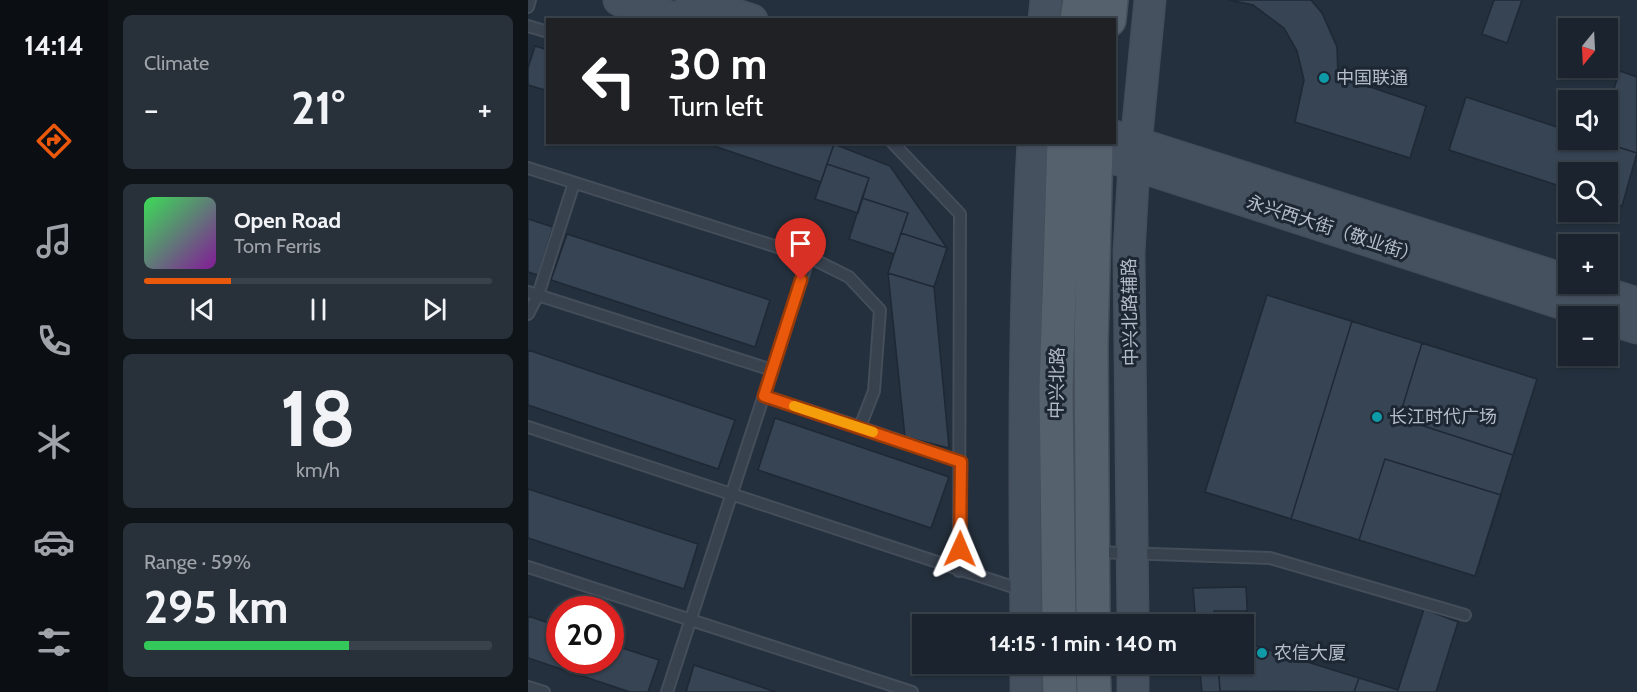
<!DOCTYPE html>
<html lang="en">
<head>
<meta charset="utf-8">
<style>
  :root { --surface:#1b242e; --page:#28303a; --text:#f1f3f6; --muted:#a0a4aa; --line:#39414a; --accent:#ea580c }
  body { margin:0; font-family:Cabin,"Noto Sans SC",sans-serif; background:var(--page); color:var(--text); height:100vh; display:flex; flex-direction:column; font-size:22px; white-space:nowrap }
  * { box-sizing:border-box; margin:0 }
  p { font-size:20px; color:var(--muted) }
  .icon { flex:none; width:33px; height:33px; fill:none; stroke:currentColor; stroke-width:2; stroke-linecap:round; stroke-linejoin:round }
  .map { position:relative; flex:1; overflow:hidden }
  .panel { display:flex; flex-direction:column; gap:15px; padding:15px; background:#0f1419; width:420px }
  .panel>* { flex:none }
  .top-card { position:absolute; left:18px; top:18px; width:570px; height:126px; border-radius:0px; box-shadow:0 2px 4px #0004,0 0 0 2px var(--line); background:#202124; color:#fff; overflow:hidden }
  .needle { width:39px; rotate:198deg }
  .fabs { position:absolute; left:1030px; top:18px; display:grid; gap:12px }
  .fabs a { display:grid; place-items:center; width:60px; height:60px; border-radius:0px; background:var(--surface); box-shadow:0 2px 4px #0004,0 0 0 2px var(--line); font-size:30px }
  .speed { position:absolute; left:18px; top:596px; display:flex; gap:12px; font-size:30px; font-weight:700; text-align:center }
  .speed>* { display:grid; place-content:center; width:78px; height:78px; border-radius:50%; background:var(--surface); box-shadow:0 2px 4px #0004,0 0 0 2px var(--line); line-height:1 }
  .speed .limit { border:9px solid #d22; background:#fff; color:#111 }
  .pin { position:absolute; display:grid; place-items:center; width:51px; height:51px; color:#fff; margin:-62px -26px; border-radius:50% 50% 50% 0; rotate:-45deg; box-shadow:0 0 6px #0007 }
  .pin .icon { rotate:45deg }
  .me { position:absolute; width:66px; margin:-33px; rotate:1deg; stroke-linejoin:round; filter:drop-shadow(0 0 4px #0008) }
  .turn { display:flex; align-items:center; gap:21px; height:126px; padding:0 24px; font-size:27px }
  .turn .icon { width:78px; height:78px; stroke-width:2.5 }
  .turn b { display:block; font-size:42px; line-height:51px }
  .big { font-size:45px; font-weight:700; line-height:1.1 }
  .panel .tile { flex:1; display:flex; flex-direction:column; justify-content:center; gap:9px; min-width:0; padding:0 21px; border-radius:9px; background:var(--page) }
  .panel .dial { align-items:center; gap:0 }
  .dial b { font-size:78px; line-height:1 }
  .song { display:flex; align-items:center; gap:18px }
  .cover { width:72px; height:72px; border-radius:9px; background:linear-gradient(135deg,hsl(130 70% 55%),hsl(290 70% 35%)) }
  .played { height:6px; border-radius:3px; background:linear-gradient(90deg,var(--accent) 25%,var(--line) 25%) }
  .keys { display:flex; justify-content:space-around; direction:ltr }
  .heat { display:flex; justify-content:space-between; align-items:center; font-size:33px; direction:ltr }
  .charge { height:9px; border-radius:4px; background:linear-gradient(90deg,#34c759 59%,var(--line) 0) }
  .trip { position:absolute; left:384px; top:614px; width:342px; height:60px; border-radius:0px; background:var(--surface); box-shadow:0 2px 4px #0004,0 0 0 2px var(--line); font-weight:700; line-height:60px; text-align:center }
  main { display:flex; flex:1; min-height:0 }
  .menu { display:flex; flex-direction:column; width:108px; justify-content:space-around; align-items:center; background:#0b0e12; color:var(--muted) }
  .menu .icon { width:42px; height:42px }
  .menu .on { color:var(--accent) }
  .menu b { font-size:27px; color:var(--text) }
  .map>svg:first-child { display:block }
  .building { fill:#364454; stroke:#1f2835; stroke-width:1.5 }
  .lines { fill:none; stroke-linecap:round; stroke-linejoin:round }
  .lane-casing { stroke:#444d5a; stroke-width:14 }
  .secondary-casing { stroke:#444d5a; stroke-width:33 }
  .primary-casing { stroke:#444d5a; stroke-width:36 }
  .lane { stroke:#38414e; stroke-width:10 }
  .secondary { stroke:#465160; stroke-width:30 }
  .primary { stroke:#56616e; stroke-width:33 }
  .route-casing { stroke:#983908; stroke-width:15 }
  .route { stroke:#ea580c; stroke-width:10 }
  .slow { stroke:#f59e0b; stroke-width:10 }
  .culture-dot { fill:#0f9aa8; stroke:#1d2633; stroke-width:2 }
  .labels { text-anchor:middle; stroke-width:6; stroke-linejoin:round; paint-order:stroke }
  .poi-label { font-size:18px; fill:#b4bcc9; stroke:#1d2633; text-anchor:start }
  .street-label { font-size:18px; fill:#b4bcc9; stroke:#1d2633 }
</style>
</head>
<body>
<main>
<nav class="menu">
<b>14:14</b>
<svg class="icon on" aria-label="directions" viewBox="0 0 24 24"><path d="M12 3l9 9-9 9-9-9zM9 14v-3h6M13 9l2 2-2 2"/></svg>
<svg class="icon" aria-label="music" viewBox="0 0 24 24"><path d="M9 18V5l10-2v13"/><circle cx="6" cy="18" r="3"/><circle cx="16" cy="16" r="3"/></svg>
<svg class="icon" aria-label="phone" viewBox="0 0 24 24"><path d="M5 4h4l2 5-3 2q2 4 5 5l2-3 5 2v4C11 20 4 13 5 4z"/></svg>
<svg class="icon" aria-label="climate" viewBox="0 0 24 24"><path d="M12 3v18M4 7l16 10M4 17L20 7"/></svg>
<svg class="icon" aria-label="car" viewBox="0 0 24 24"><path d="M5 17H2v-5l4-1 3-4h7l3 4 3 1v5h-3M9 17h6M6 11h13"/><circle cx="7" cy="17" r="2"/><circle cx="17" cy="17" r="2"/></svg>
<svg class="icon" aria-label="filters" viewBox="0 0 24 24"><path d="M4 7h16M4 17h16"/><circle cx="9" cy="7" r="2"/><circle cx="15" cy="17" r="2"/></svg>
</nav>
<section class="panel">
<div class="tile"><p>Climate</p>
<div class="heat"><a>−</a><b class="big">21°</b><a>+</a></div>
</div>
<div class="tile">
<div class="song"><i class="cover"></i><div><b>Open Road</b><p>Tom Ferris</p></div></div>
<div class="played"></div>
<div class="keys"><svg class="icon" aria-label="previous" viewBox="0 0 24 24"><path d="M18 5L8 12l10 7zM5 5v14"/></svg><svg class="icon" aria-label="pause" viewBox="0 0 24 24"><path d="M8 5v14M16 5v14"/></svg><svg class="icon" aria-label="next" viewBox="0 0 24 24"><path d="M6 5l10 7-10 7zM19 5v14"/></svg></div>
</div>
<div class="tile dial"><b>18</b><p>km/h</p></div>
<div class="tile"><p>Range · 59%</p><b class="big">295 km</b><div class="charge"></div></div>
</section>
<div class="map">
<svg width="1109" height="692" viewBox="0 0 1109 692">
  <rect width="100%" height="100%" fill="#24303d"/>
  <path class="building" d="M701,0h82l11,13 15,34 1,29 88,30 -16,52 -115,-36 9,-42 -7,-29 -13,-23 -31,-23z
    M966,0h28l-15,43 -25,-9z
    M7,46l13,4v41l-20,-6v-17z
    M1092,71l17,6v76l-41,-13h12v-34z
    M938,97l103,34v9h26l42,13 -15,53 -14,-4v-30h-39v17l-120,-39z
    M174,142h126l6,2 -13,38z
    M306,144l56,22 57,82 -46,-15 7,-20 -46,-15 7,-20 -42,-14z
    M299,164l42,14 -11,35 -43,-14z
    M334,198l46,15 -14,41 -45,-15z
    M0,219l25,8 -15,48 -10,-3z
    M373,233l46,15 -13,39 -46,-14z
    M39,234l203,66 -15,47 -204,-67z
    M360,273l46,14 15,161 -44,-11z
    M739,295l270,84 -62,197 -270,-84z
    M739,295l85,26 -61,198 -86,-27z
    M894,343l115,36 -24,76 -114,-37z
    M0,350l207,70 -17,49 -190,-64z
    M247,418l174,59 -18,51 -173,-58z
    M857,459l116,36 -26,81 -116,-36z
    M0,489l170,55 -14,45 -156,-51z
    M718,587l3,57 149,46 26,-81 34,13 -22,70h-234l-3,-29h45v-39h-48l-3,-36z
    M686,611h33l2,33 110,34 -5,14 -134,-1 -2,-28h26v-39h-29z
    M0,616l32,11v33h50v-16l49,16 -11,32h-18l-102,-34z
    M166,665l82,27h-90z"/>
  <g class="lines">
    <defs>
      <path id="lane" d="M0,7l2,-7
        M0,26l20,6
        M364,142l68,72 -1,357
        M0,168l281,89 40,20 31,33 -6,81 -14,36 -96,-31
        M0,292l244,78
        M0,314l10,-19 36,-112
        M0,427l494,163
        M332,427l101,35
        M567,552l175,6 195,57
        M0,567l384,125
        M0,687l16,5
        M139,692l142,-435"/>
      <path id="secondary" d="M91,0l61,20
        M163,0l61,20
        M516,20l2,-20
        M586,136l455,145
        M545,145l528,171
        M1048,284l61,19
        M1080,319l29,9
        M498,624c-2,-161 -2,-321 7,-482
        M605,624l-4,-372 5,-87 16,-165
        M498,663v29
        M605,663v29"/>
      <path id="primary" d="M549,20l3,-20
        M581,20l2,-20
        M531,624l-3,-235 8,-247
        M565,624l-2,-279 5,-203
        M531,663l1,29
        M565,663l1,29"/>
    </defs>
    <use href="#lane" class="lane-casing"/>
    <use href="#secondary" class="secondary-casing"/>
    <use href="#primary" class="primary-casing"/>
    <use href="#lane" class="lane"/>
    <use href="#secondary" class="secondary"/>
    <use href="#primary" class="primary"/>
  </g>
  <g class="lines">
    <defs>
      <path id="route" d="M273,280l-37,116 197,66 -1,87"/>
    </defs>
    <use href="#route" class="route-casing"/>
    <use href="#route" class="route"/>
    <path class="slow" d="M266,406l79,26"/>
  </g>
  <g class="culture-dot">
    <circle cx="796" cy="78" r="6"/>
    <circle cx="849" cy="417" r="6"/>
    <circle cx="734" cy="653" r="6"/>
  </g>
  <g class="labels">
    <g class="poi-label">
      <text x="808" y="84">中国联通</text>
      <text x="861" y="423">长江时代广场</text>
      <text x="746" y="659">农信大厦</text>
    </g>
    <g class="street-label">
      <text transform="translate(805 229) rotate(18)" y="6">永兴西大街（敬业街）</text>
      <text transform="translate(602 312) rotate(-91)" y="6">中兴北路辅路</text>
      <text transform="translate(529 383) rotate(-89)" y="6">中兴北路</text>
    </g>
  </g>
</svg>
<div class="fabs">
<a><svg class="needle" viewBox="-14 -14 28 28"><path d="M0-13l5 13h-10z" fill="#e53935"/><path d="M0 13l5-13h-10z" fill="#a0a4aa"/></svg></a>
<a><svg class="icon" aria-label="sound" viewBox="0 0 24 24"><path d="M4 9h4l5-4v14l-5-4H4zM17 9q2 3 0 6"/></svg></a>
<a><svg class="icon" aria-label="search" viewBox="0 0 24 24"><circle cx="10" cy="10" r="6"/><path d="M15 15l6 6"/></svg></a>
<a>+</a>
<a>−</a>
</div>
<div class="speed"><div class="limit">20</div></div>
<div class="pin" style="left:273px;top:280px;background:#d93025"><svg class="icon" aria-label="arrive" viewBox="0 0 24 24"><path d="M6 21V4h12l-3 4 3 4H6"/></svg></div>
<svg class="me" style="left:432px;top:549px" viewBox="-20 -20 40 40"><path d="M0-17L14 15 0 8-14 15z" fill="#ea580c" stroke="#fff" stroke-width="4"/></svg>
<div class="trip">14:15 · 1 min · 140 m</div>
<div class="top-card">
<div class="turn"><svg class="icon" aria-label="left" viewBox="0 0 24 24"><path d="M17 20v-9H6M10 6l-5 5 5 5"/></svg><div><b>30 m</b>Turn left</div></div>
</div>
</div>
</main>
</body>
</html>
